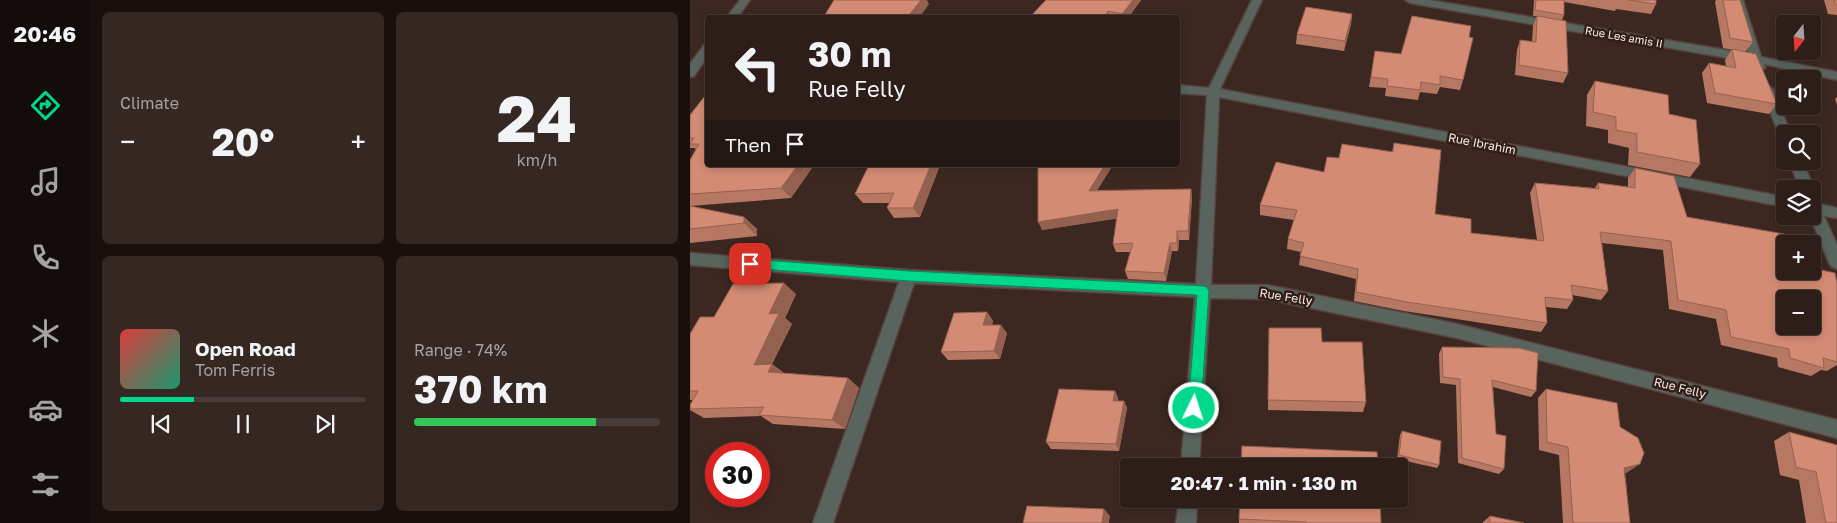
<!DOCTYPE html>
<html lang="en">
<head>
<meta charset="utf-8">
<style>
  :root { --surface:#2d1e19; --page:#352722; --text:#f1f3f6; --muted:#a7a2a2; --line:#483c38; --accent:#00d98c }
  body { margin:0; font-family:"Golos Text",sans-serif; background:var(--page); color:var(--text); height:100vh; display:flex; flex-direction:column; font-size:19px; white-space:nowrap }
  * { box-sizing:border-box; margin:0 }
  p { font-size:16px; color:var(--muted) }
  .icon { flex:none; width:28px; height:28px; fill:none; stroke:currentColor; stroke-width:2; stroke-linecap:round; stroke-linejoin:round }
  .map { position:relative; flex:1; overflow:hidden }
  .side { display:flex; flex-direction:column; gap:12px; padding:12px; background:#19100e; width:600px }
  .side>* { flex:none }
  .top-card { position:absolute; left:15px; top:15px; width:475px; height:152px; border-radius:5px; box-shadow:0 2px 8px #0003,0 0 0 1px var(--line); background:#2d1e19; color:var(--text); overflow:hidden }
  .needle { width:32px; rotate:197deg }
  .controls { position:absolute; left:1086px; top:15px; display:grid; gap:10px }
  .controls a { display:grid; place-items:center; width:45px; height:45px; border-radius:5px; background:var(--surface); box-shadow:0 2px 8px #0003,0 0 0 1px var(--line); font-size:25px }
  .speed { position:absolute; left:15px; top:442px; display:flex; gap:10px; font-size:25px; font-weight:700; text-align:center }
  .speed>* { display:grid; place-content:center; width:65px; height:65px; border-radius:50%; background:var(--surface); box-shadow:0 2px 8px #0003,0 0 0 1px var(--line); line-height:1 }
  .speed .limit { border:8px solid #d22; background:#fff; color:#111 }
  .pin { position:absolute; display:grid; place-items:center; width:42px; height:42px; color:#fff; margin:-21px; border-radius:10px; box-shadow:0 2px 8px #0006 }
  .me { position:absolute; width:55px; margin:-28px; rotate:4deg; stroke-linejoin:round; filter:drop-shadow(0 0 4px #0008) }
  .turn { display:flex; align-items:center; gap:18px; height:105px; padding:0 20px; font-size:22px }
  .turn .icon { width:65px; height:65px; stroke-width:2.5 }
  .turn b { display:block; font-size:35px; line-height:42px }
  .then { display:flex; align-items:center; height:48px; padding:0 20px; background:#0003; gap:10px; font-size:19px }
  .big { font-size:38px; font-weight:700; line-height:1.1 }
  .side .tile { flex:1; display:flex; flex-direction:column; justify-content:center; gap:8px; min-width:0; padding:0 18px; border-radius:8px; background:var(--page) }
  .side .dial { align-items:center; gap:0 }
  .dial b { font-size:65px; line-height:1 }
  .song { display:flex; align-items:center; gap:15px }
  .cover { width:60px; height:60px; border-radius:8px; background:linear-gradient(135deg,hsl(0 70% 55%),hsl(160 70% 35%)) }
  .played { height:5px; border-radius:2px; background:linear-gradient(90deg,var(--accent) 30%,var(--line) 30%) }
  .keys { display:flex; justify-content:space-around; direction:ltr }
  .heat { display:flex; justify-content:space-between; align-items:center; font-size:28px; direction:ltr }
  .charge { height:8px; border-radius:4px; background:linear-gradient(90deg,#34c759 74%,var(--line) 0) }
  .side .tiles { flex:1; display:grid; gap:12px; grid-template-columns:repeat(2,1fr) }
  .trip { position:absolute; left:430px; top:458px; width:288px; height:50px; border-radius:5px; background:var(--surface); box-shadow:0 2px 8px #0003,0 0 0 1px var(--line); font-weight:700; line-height:50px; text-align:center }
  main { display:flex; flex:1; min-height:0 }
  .tabs { display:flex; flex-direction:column; width:90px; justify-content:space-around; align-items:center; background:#120c0a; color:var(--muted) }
  .tabs .icon { width:35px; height:35px }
  .tabs .selected { color:var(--accent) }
  .tabs b { font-size:22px; color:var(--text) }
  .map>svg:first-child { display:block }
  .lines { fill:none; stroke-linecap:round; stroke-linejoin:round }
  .minor-casing { stroke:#56433c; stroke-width:3 }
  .minor { fill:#5a645e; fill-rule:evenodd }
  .wall { fill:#b67863 }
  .shaded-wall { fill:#946150 }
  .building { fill:#d48b73; stroke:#946150; fill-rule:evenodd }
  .route { fill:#00d98c; stroke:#008d5b }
  .labels { text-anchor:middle; stroke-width:5; stroke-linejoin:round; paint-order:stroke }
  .far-street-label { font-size:11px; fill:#f8e9e5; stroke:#321e18 }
  .street-label { font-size:12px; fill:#f8e9e5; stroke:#321e18 }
</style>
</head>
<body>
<main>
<nav class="tabs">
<b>20:46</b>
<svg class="icon selected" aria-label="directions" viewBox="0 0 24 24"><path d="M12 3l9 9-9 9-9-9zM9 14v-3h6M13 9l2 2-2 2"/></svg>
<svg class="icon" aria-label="music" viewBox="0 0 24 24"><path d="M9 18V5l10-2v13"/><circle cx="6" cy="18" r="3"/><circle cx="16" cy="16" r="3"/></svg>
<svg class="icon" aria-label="phone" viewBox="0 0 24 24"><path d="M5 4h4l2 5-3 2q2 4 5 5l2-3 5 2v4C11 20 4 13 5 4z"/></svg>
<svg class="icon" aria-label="climate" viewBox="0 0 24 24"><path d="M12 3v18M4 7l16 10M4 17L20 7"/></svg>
<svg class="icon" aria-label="car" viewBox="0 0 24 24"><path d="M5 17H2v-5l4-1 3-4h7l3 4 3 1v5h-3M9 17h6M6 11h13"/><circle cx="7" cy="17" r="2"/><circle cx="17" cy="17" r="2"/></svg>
<svg class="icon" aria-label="filters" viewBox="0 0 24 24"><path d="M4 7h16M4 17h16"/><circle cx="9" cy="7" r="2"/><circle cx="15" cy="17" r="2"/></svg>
</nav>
<section class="side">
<div class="tiles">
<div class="tile"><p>Climate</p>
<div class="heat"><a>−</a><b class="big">20°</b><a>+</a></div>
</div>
<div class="tile dial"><b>24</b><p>km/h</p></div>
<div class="tile">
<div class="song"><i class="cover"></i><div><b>Open Road</b><p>Tom Ferris</p></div></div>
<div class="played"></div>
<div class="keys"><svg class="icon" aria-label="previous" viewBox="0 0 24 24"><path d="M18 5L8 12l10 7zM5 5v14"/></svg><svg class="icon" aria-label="pause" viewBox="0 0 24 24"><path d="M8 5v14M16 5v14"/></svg><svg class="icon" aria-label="next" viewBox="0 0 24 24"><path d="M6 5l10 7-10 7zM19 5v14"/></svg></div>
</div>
<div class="tile"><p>Range · 74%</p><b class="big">370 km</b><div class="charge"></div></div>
</div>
</section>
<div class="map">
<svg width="1147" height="523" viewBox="0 0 1147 523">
  <rect width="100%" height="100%" fill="#3c2821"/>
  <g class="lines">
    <defs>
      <path id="minor" d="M50,0h10l-13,18h-11z
        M562,0h10l-42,89 565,108v10l-566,-110 -8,188h56l190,39 380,96v18l-380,-100 -190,-39 -57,-1 -11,168h-18l14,-169 -281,-14 -81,240h-20l86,-241 -209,-17v-12l219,17 287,14 11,-189 -29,-2v-8l31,3z
        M715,0h24l320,54 -16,-54h10l18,57 76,15v8l-73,-16 1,4 -6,4 -4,-1 -4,-9 -341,-59z
        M18,44v12l-14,20 -4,1v-13l14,-19z
        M1077,85l6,4 18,45h-6v4l-5,-1 -1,-3 -18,-45z
        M1099,161h14l11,28 -2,2v-2h-12z
        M1122,198l5,1 2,5 18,4v10l-13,-2 13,29v24l-5,-2 -3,-4 -19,-47h2z
        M489,499h18l-1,24h-20z"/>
    </defs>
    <use href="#minor" class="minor-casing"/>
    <use href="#minor" class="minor"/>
  </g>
  <path class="wall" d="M356,0h95l-13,18h-99z
    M844,0h122v4l-5,10 -35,-5 -1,2 -51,-9v13l-2,5 6,53 -5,10 -48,-8 2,-25 3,-10 12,2 1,-16 4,-10h-4z
    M1026,0h24l13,42 -8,10 -22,-4 -8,-46z
    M1134,0h13v15l-9,-1z
    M662,14l-1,10 -7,27 -48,-7 1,-10z
    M779,37l-6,43 -3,10 -20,-3 -3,7 -17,-2 -2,8 -33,-4 1,-8 -17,-1 6,-36 26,3z
    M1042,49l45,55 -8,10 -62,-11 -5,-30 7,-10 17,3 -1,-6z
    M905,81l74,33 31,50 -10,13 -62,-12 1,-17 -21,-5v-13l-22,-4 1,-31z
    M1147,97v8l-2,-6z
    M0,115l124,50 -23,33 -101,8v-46l6,-10 -1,-2h-5z
    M704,143l41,71 36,19 66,7 -7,-47 5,-10 60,5 3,-5 30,4v-9l7,-10 52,49 100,26 30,26 20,14v82l-10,6 -6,-1 -10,6 -33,-9 -1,-9 -56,-13 -5,-26 -47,-10 -6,-59 -61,-7 6,48 -7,9 -29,-5 1,5 -6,9 -21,-2 1,16 -6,9 -137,-21 -50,-10 2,-22 -57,-14 2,-13 -14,-3 1,-10 6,-19 -34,-5v-10l64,-33 15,-14 53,-6z
    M179,165h71l-20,52 -26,1 -7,-10 2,-5h-26l-8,-9z
    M501,189l1,9 -3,42h-10l-1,11h-6l-6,30 -38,-2 -3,-8 5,-19h-14l-3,-8 4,-26 -75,12 55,-40z
    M0,206l54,11 13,12v7l-67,7z
    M106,294l-11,24 7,6 -20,40 12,9 64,5 11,10 -14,41 -72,-5 -12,-8 -57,2 -14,-8v-5l3,-5h-3v-66l24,-17z
    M297,312l6,9 -1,4 15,8 -7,26 -52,1 -7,-8z
    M579,328l53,14 44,60 -3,10 -95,-2z
    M752,347l94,44 -5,6 -38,-10 3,47 8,35 -5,5 -41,-11 -2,-78 -16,-2 -1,-29z
    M856,389l74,38 8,45 -3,1 5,50h-67l-4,-68 -20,-5 -1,-52z
    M425,391l3,7v3h6l3,7 -8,43 -68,-2 -5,-7z
    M712,431l37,34 -2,3 -40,-9 3,-24z
    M1099,432l48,13v78h-31l-7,-43 -19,-5 -6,-34z
    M800,516l34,7h-41v-1z
    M549,519l142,4h-142z"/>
  <path class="shaded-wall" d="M231,0h6l2,4 -10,14h-12z
    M443,0h8l-13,18h-5l-1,-4z
    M418,11l2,7h-5z
    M662,14l-1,10 -7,27 1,-10z
    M108,165h16l-23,33 -10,-10z
    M241,165h9l-20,52 -7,-9z
    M415,165h8l-21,34 -3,-8z
    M501,189l1,9 -3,42 -1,-9z
    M428,209l3,9 -79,12 -4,-8z
    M54,217l13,12v7l-13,-13z
    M487,231l2,9 -1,11 -1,-8z
    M480,243l2,8 -6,30 -2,-8z
    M94,283l12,11 -11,24 7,6 -20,40 13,10 -4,7 -27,-16 15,-51z
    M297,312l6,9 -4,12 -6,-8z
    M311,325l6,8 -7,26 -6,-8z
    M158,378l11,10 -14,41 -13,-9z
    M425,391l3,7 -2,10 -3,-7z
    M434,401l3,7 -8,43 -3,-7z
    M950,464l-12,8 -14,3 10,-7z
    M414,509l6,7 -1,7h-7z"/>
  <path class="building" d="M144,0h87l-14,18h-84z
    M356,0h87l-11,14 -14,-3 -3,7h-76z
    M846,0h28v15l-29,-5z
    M938,0h28v4z
    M1033,0h17l13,42 -23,-4z
    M1144,0h3v5l-2,-1z
    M616,7l46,7 -7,27 -48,-7z
    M722,16l59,10 -2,11 4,1 -10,42 -23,-4v9l-19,-3 -1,8 -33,-4 1,-7 -17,-2 4,-26 26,3z
    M847,16l29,5 2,52 -49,-8 1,-25 16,2z
    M1042,49l24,5 21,50 -62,-11 -6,-30 27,5z
    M905,81l73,14 1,19 27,6 4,44 -63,-12v-18l-21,-4v-13l-23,-5z
    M18,92v73h90l-17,23 -91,6v-34l9,-16h-9l4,-6h-4v-23z
    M704,143l47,7 -6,64 36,5v14l73,8 -9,-58 64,6 -1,-6 37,5v-20l39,8 13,41 97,17 3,9 5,1h-7v27h27v-15l5,13 18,4 2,10v79l-14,-4 1,10 -34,-10 -1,-9 -58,-12 -5,-27 -48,-10 -7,-59 -71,-9 8,59 -37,-6 2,15 -28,-3 2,26 -140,-21 -51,-10 2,-23 -58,-13 4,-13 -16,-4 9,-29 -37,-5 16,-43 48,10 3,-15 12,1 3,-14 51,8zM1095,299h27v27h-27z
    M179,165h62l-18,43h-26l7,-15 -39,1z
    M348,165h67l-16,26 102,-2 -3,42h-11v12h-7l-6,30 -39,-2 8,-28 -20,1 5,-35 -80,13z
    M0,206l54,11v6l-54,6z
    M94,283l-15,31 10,-1 -25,52 18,-1 -4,8 80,6 -16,42 -73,-5 5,-8 -74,2v-4l8,-14h-8v-57l10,-17h14l19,-33z
    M297,312l-4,13h18l-7,26 -53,1 13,-39z
    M579,328h52l1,14h40l4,60 -98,-2z
    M752,347l77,1 19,5 -2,38 -44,-11 4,54 10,2 -2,33 -42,-11 -2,-79 -17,-2z
    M369,389l56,2 -2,10h11l-8,43 -70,-2z
    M856,389l71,14 3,24 18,11 6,15 -4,11 -16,4 6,55h-57l-5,-76 -21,-5z
    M712,431l39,10 -2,24 -40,-10z
    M1099,432l48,13v78h-11l-10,-51 -20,-5z
    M552,446l135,6 1,14h-137z
    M550,499h140l1,24h-75v-1l-67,-3z
    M337,506l77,3 -2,14h-79z
    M800,516l34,7h-34z"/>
  <path class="route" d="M60,259l159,12 294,15 4,1 2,4 -8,117 -2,4 -5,2 -4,-2 -2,-4 9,-113 -288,-14 -159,-13 -6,-4z"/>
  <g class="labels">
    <g class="far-street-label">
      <text transform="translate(934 37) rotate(10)" y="4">Rue Les amis II</text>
    </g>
    <g class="street-label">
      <text transform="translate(792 144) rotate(11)" y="4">Rue Ibrahim</text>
      <text transform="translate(596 297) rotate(9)" y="4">Rue Felly</text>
      <text transform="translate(990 388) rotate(14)" y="4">Rue Felly</text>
    </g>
  </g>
</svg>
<div class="controls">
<a><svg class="needle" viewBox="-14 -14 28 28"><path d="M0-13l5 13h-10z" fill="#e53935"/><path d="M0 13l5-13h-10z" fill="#a7a2a2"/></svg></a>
<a><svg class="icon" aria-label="sound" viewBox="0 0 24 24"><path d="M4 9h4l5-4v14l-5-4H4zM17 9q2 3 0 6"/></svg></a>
<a><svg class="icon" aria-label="search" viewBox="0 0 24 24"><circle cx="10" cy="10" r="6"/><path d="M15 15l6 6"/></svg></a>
<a><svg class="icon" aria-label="layers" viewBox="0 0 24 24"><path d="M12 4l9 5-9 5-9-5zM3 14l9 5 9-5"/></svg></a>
<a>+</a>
<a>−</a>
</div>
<div class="speed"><div class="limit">30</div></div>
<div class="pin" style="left:60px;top:264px;background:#d93025"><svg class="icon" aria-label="arrive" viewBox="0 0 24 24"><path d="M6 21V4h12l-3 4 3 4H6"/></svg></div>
<svg class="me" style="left:504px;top:408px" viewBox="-20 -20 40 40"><circle r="17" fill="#00d98c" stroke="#fff" stroke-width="3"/><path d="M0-11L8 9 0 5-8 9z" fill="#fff"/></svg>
<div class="trip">20:47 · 1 min · 130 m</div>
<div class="top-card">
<div class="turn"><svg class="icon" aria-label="left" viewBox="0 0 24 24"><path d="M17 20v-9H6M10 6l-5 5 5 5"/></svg><div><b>30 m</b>Rue Felly</div></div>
<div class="then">Then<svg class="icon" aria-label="arrive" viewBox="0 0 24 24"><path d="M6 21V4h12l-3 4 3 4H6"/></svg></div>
</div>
</div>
</main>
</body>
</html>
